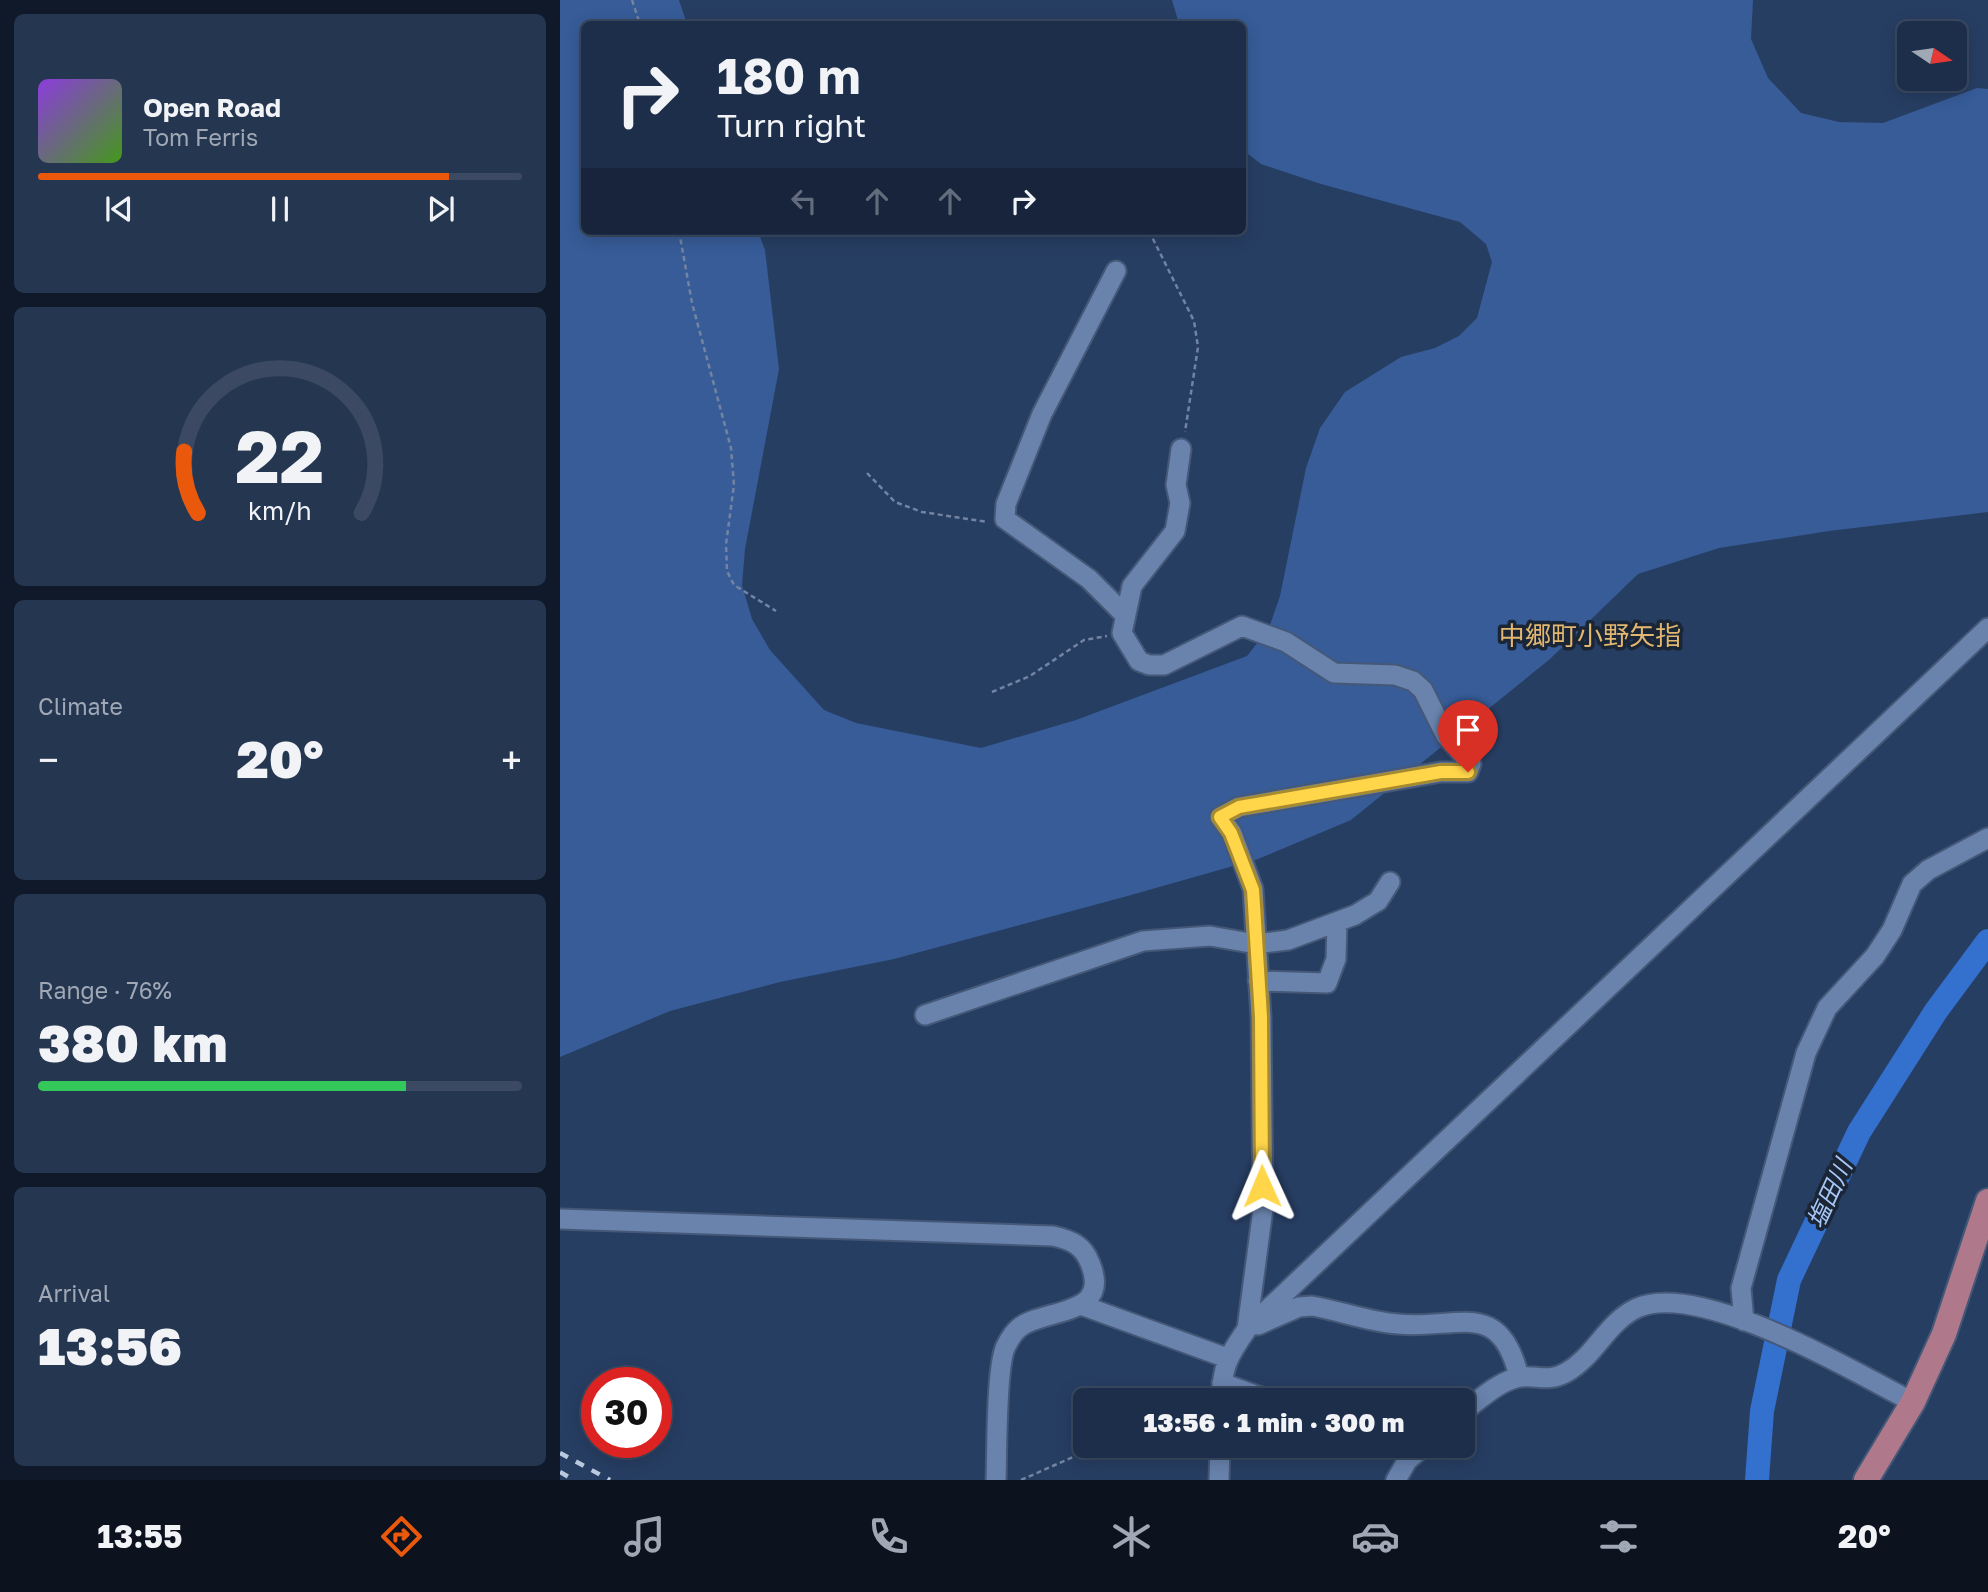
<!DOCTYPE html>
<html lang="en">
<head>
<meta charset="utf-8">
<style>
  :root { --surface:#1d2e4a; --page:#253651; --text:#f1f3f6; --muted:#a0a8b5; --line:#3b4a62; --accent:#ea580c }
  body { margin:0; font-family:"Golos Text","Noto Sans JP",sans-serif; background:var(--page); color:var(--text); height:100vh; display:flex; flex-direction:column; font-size:26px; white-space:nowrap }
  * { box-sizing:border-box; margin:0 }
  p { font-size:23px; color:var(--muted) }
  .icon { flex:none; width:38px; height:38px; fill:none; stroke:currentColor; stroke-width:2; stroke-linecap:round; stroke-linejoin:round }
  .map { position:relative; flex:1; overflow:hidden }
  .drawer { display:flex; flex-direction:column; gap:14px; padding:14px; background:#101929; width:560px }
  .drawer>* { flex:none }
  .top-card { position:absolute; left:21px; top:21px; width:665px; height:214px; border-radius:10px; box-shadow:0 4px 18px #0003,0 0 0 2px var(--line); background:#1d2e4a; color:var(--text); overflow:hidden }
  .needle { width:46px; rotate:103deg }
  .tools { position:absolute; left:1337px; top:21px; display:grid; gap:14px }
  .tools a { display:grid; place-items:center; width:70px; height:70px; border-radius:10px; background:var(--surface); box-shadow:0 4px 18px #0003,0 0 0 2px var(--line); font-size:35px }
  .speed { position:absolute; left:21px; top:1367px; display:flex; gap:14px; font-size:35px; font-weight:700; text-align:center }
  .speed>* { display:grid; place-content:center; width:91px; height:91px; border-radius:50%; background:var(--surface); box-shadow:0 4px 18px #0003,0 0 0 2px var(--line); line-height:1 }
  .speed .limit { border:10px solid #d22; background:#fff; color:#111 }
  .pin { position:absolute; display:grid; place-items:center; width:60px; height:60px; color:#fff; margin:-72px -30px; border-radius:50% 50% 50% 0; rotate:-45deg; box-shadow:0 0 7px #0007 }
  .pin .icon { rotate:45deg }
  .me { position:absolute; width:77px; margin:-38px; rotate:359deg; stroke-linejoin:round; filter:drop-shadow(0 0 5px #0008) }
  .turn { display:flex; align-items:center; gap:24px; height:147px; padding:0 21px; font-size:32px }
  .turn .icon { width:91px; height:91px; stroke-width:2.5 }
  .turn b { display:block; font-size:49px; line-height:60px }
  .lanes { display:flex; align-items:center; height:66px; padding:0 21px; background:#0003; justify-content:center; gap:35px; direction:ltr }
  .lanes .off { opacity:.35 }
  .big { font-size:52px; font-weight:800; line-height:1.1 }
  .drawer .tile { flex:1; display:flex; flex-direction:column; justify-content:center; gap:10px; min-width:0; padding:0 24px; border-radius:10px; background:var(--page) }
  .drawer .dial { align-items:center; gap:0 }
  .dial svg { height:182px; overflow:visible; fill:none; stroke:var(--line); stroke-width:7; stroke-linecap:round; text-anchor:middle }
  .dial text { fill:var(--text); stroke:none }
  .song { display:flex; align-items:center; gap:21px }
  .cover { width:84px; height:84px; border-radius:10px; background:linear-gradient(135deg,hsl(270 70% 55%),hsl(100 70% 35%)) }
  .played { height:7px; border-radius:4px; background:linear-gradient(90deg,var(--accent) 85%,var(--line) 85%) }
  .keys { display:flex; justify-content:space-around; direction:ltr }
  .heat { display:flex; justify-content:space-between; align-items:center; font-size:38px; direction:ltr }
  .charge { height:10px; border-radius:5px; background:linear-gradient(90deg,#34c759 76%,var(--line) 0) }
  .trip { position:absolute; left:513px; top:1388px; width:402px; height:70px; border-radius:10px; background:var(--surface); box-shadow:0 4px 18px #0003,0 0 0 2px var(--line); font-weight:800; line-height:70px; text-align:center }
  .menu { display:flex; height:112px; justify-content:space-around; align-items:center; background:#0c121e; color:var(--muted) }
  .menu .icon { width:49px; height:49px }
  .menu .on { color:var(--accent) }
  .menu b { font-size:32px; color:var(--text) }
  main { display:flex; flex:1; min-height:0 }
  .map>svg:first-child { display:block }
  .green { fill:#375c98 }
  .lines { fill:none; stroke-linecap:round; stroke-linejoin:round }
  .river { stroke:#3470ce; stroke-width:24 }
  .minor-casing { stroke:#455877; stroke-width:23 }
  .major-casing { stroke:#455877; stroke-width:28 }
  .path { stroke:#7284a2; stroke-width:2.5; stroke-dasharray:5 3.5; stroke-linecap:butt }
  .minor { stroke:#6983ad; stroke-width:19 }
  .major { stroke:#b0798b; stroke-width:24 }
  .rail { stroke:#bbc9df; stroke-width:4.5; stroke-dasharray:9 9; stroke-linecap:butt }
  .route-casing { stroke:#a68a30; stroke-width:18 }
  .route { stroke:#ffd54a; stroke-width:12 }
  .labels { text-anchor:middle; stroke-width:7; stroke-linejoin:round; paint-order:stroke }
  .water-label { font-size:24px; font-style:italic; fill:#a8c7f7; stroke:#1a2536 }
  .quarter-label { font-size:26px; fill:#e1b772; stroke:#1a2536 }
</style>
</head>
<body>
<main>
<section class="drawer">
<div class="tile">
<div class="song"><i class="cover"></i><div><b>Open Road</b><p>Tom Ferris</p></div></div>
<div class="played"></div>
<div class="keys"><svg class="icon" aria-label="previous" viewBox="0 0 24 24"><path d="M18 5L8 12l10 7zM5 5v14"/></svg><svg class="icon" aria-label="pause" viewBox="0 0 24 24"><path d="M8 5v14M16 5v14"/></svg><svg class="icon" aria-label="next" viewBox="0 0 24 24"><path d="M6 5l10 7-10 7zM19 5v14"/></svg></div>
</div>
<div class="tile dial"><svg viewBox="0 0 100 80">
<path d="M14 69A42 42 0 1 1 86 69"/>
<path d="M14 69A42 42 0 0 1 8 42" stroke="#ea580c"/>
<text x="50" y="56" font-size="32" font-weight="700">22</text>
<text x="50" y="72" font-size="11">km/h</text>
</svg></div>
<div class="tile"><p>Climate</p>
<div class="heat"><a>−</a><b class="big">20°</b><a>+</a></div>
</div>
<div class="tile"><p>Range · 76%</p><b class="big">380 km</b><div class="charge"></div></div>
<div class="tile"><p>Arrival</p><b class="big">13:56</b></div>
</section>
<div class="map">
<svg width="1428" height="1480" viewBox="0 0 1428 1480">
  <rect width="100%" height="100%" fill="#273e63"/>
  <path class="green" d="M0,0h119l8,24h-103v207h174l7,19 14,119 -34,180 -3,36 10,34 18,31 54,60 32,13 125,25 95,-28 171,-64 22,-28 11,-32 26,-128 14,-40 25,-36 56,-35 34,-9 24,-12 18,-18 15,-56 -6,-18 -26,-22 -139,-38 -60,-20 -18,-14 -1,-126h-63l-7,-24h581l-2,39 17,39 33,35 38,9 44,1 94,-35 11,1v423l-159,19 -110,17 -81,26 -88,85 -199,161 -93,39 -134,38 -230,62 -114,23 -110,29 -110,46z"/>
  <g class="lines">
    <path class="river" d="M1197,1480l5,-69 27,-131 70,-148 77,-121 52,-70"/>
    <defs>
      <path id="minor" d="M556,271l-74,143 -36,90 -1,15 84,60 35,35
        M621,449l-5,36 4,18 -5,28 -43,55 -10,47 17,28 10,4h15l78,-39 44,16 48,31 61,2 18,6 10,9 23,46 25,28 -3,8h-27l-202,35 -19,10 12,16 21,56 8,128 2,192 -16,120
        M698,981l69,2 9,-24 1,-37
        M365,1015l218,-74 67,-5 46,8 32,-4 67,-25 23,-14 12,-19
        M0,1219l493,17c18,4 30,9 37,27 23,55 -48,45 -71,65 -5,4 -10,12 -13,18 -10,19 -9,107 -10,134
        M521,1305l146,53
        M1184,1321l-3,-33 65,-235 21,-45 48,-52 17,-26 20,-46 16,-14 60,-32
        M698,1325l41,-18 13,-1c29,5 57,16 86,18 59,6 102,-27 121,53
        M662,1383l47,17
        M661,1400c1,-33 7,-44 26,-71l741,-701
        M903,1412c16,-12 34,-29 53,-34 19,-5 30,6 51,-6 28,-16 40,-50 70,-64 63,-28 217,64 276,94
        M833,1446l22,7
        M659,1480l1,-34
        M836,1480l11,-19 17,-15"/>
      <path id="major" d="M1306,1480l47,-78 31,-68 44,-133"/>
    </defs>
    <use href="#minor" class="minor-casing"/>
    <use href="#major" class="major-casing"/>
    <path class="path" d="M72,0l8,24
      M119,231l13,72 39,145 3,37 -8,59 1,27 7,14 42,26
      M589,231l45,90 4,26 -13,85
      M307,473l28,29 27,10 66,10
      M432,692l38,-16 54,-36 23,-4
      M605,1400l7,-7
      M461,1480l77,-34"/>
    <use href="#minor" class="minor"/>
    <use href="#major" class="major"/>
    <path class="rail" d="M0,1453l50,27
      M0,1472l14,8"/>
  </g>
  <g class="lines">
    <defs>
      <path id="route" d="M702,1186l-1,-169 -8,-127 -22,-57 -11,-16 19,-10 202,-35h27"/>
    </defs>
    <use href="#route" class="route-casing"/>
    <use href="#route" class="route"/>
  </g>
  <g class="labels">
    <g class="water-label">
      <text transform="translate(1270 1194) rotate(-65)" y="8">塩田川</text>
    </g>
    <g class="quarter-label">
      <text x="1030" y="645">中郷町小野矢指</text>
    </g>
  </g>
</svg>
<div class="tools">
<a><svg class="needle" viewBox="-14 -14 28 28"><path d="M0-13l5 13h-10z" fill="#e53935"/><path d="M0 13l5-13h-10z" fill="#a0a8b5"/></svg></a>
</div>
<div class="speed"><div class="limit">30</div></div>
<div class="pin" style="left:908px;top:772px;background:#d93025"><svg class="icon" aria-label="arrive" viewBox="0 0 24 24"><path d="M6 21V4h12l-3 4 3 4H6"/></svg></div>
<svg class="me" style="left:702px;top:1186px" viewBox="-20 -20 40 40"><path d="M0-17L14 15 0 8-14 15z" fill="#ffd54a" stroke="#fff" stroke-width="4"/></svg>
<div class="trip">13:56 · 1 min · 300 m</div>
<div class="top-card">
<div class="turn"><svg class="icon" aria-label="right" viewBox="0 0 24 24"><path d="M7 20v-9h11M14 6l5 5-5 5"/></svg><div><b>180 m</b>Turn right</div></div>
<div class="lanes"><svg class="icon off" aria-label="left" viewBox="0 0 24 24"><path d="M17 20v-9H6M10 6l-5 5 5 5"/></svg><svg class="icon off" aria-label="ahead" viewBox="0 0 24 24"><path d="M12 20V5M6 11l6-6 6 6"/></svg><svg class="icon off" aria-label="ahead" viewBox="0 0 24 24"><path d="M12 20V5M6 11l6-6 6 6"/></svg><svg class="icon" aria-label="right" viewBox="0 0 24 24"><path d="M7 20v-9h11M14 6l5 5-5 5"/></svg></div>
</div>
</div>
</main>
<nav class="menu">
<b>13:55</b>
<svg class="icon on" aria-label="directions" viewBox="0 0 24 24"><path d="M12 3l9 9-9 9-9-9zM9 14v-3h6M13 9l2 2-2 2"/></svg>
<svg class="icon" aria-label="music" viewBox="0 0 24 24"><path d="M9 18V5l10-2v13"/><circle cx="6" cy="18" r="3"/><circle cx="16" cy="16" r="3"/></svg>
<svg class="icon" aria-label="phone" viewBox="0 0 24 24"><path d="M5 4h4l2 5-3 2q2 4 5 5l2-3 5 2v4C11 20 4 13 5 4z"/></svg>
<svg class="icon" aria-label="climate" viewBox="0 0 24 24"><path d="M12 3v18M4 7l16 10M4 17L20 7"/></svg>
<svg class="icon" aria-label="car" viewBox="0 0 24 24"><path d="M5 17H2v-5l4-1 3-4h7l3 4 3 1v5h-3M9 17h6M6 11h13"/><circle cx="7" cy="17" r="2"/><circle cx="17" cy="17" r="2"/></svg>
<svg class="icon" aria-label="filters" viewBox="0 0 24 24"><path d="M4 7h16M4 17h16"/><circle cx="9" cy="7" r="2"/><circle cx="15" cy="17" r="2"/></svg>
<b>20°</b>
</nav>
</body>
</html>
